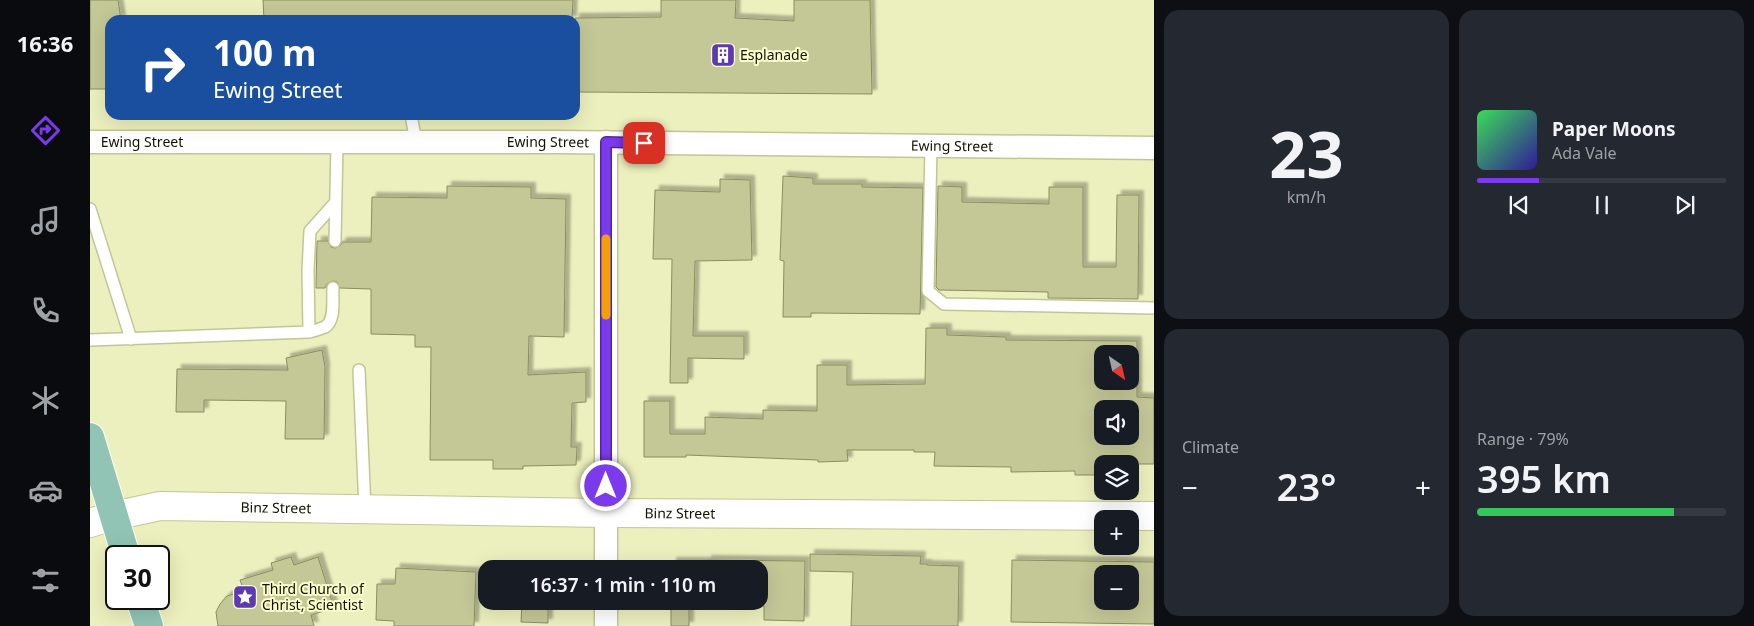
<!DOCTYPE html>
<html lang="en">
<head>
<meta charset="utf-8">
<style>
  :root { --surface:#171b24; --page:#242831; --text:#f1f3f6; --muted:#9ea1a6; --line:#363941; --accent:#7c3aed }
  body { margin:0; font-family:"Noto Sans",sans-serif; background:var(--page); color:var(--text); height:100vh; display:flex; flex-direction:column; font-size:19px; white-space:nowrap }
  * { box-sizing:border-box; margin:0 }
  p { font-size:16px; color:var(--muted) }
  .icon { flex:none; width:28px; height:28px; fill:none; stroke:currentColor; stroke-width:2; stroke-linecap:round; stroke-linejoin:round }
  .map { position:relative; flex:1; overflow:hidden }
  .drawer { display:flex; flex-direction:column; gap:10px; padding:10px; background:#0d0f14; width:600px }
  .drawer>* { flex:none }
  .hud { position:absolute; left:15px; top:15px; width:475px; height:105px; border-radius:15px; box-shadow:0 5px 20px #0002; background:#1a4fa0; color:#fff; overflow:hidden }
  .needle { width:32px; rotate:146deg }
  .fabs { position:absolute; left:1004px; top:345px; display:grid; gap:10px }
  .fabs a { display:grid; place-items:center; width:45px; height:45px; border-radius:10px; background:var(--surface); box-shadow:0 5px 20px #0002; font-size:25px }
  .speed { position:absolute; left:15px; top:545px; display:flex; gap:10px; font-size:25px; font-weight:700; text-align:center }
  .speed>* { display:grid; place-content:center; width:65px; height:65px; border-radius:50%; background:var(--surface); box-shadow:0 5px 20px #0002; line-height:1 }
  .speed .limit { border:2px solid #111; border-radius:8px; background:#fff; color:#111 }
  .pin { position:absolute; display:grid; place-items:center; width:42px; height:42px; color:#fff; margin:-21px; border-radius:10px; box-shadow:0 2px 8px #0006 }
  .me { position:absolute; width:55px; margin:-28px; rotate:0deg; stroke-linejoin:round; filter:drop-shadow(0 0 4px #0008) }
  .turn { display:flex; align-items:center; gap:18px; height:105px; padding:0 25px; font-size:22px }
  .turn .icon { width:65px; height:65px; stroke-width:2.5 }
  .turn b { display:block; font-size:35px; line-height:42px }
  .big { font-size:38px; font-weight:600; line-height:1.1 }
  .drawer .card { flex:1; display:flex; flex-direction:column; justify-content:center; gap:8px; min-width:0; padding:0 18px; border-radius:15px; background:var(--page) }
  .drawer .dial { align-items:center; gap:0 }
  .dial b { font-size:65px; line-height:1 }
  .song { display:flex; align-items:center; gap:15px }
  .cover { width:60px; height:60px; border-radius:8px; background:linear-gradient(135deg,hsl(130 70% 55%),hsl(250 70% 35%)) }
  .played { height:5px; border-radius:2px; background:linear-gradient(90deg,var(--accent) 25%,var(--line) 25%) }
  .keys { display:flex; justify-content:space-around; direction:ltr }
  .heat { display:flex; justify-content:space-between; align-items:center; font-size:28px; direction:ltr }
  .charge { height:8px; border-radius:4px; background:linear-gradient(90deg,#34c759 79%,var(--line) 0) }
  .drawer .tiles { flex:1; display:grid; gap:10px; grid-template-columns:repeat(2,1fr) }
  .trip { position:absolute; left:388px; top:560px; width:290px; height:50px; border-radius:15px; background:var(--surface); box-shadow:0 5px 20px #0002; font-weight:600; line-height:50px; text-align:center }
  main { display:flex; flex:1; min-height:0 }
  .tabs { display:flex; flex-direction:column; width:90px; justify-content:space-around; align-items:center; background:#090b0e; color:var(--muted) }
  .tabs .icon { width:35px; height:35px }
  .tabs .on { color:var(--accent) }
  .tabs b { font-size:22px; color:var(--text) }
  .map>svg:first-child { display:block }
  .building { fill:#c4c897; stroke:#8a8d5f; fill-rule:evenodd; filter:url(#shadow) }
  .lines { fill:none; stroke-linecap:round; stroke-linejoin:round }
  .service-casing { stroke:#c2c695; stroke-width:14 }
  .minor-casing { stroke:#c2c695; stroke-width:25 }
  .secondary-casing { stroke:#c2c695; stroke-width:30 }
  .primary-casing { stroke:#fff; stroke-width:30 }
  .service { stroke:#fff; stroke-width:11 }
  .minor { stroke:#fff; stroke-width:22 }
  .secondary { stroke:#fff; stroke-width:28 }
  .primary { stroke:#91c4b4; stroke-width:28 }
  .route-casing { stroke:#51269a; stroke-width:12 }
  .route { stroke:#7c3aed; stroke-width:9 }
  .slow { stroke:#f59e0b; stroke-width:9 }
  .labels { text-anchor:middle; stroke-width:4; stroke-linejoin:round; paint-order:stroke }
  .poi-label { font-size:14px; fill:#131303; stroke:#fafdcb; text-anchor:start }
  .street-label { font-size:14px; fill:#131303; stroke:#fafdcb }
</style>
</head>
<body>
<main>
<nav class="tabs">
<b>16:36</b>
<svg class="icon on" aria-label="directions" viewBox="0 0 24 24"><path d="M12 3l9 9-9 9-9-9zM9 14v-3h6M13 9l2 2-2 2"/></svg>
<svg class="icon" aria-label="music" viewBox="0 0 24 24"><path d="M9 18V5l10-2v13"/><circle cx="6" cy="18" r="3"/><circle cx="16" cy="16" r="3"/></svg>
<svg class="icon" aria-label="phone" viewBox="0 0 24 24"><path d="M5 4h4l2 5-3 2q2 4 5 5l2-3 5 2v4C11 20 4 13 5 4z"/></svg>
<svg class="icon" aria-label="climate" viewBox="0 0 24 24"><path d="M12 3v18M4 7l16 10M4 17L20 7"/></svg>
<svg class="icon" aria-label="car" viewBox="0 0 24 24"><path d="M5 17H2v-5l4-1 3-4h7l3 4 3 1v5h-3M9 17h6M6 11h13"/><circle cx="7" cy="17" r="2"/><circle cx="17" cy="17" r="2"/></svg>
<svg class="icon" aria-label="filters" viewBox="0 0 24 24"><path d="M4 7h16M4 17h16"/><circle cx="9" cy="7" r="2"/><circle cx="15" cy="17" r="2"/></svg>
</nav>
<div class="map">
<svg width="1064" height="626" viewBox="0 0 1064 626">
  <defs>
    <filter id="shadow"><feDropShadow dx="4.5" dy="-4.5" stdDeviation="1" flood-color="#0004"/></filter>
  </defs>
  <rect width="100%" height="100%" fill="#ecf0be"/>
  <path class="building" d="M0,0h28l3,20h-11v69h-20z
    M173,0h310l-1,20h-308z
    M571,0h75l-1,18 59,3v-21h76l2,94 -297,-2v-74l86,-1z
    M693,176l30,2v6h49v3l61,1 -3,126 -109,-1v4h-28l1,-56 -4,-1z
    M630,179l30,1 2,80 -57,1 -2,75h51v23l-56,-1v25h-18l2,-124h-19l2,-69 65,2z
    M357,186l84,1v11l35,1 -2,138 -35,-1 -1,39 58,-3v30l-14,1 -1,44h6l-1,18 -53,1v3h-30v-9h-63l1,-113h-16v-12l-44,-1v-45l-31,-1 -3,-6 -4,-1 -6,3 -2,4h-9l1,-47h11l3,6 4,1 6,-3 1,-3h29l1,-45 75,1z
    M848,186l24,1v15l87,2v-17h34v80h33l1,-72h22l-1,104 -90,-1v-6l-109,-2 -3,-3z
    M836,328h21v7l59,2v3l131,1v56l17,1v66h-52v11h-27v-4l-64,1v-5l-77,-1 1,-14h-21v-2h-67l1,11 -30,1v-2l-132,-5v2h-42v-56h26v33h35v-17l58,2v-9l54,1v-46h30v20l78,-1zM1012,354h28v27h-28zM1012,409h28v27h-28z
    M232,350l3,17 -1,72h-39l1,-38 -82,-1v12h-28l1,-43 111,1 -2,-12z
    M720,554l111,2 -1,8h7v1l32,1 -1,60h-107l2,-54 -43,-1z
    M201,557l3,8 24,-8 16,51 -23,7 3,11h-96l-2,-14 4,-8 7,-8 17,-5 -4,-11 33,-10 -2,-7z
    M617,560l98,1 -1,60 -40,-1v-14l-75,-1v21h-18v-25h88v-32h-87v-7h35z
    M922,560l142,2v62l-143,-2zM1012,574h28v27h-28z
    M306,568l80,4 -2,54h-80v-5l-18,-1 1,-36h18z
    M432,601h26v22l-27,-1z"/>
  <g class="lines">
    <defs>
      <path id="service" d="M321,115l5,27
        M841,146l-3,145 16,13 210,4
        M0,209l41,130
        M245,241l2,-98
        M219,332l-1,-62 2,-39 25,-28
        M0,340l219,-8c5,-1 11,-3 16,-5 11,-7 7,-28 8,-39
        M269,370l6,140"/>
      <g id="minor">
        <path id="s1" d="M0,142h466l598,6"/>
        <path d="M516,569v-427"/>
        <path d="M516,626v-25"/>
      </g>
      <g id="secondary">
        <path id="s2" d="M0,523l23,-7 47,-10 446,7 548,3"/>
      </g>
      <path id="primary" d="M0,437l36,119
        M50,599l9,27"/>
    </defs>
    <use href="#service" class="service-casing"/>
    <use href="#minor" class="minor-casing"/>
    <use href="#secondary" class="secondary-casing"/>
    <use href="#primary" class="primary-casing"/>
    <use href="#service" class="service"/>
    <use href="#minor" class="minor"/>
    <use href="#secondary" class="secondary"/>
    <use href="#primary" class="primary"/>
  </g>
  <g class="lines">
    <defs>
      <path id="route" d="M516,486v-344l38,1"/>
    </defs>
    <use href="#route" class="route-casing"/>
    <use href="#route" class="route"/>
    <path class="slow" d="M516,315v-76"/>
  </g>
  <defs>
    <symbol id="building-square" viewBox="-11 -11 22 22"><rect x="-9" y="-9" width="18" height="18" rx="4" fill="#5c3ab2" stroke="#fafdcb"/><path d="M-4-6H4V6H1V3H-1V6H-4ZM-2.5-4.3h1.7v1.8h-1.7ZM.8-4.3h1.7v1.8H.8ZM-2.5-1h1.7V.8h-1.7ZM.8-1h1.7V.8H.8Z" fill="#fff"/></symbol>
    <symbol id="sight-square" viewBox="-11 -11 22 22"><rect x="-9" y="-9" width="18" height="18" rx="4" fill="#5c3ab2" stroke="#fafdcb"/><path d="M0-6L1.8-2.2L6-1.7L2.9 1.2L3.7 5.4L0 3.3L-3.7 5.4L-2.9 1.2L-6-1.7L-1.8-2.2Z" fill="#fff"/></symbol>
  </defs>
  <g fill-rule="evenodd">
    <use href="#building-square" x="619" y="41" width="28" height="28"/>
    <use href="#sight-square" x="141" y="583" width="28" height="28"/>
  </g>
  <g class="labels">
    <g class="poi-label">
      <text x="650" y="60">Esplanade</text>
      <text x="172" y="594">Third Church of<tspan x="172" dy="16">Christ, Scientist</tspan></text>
    </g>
    <g class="street-label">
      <text dy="5" stroke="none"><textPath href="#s1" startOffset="52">Ewing Street</textPath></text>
      <text dy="5" stroke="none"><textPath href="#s1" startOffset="458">Ewing Street</textPath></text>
      <text dy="5" stroke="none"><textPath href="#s1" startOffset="862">Ewing Street</textPath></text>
      <text dy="5" stroke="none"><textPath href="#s2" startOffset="188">Binz Street</textPath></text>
      <text dy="5" stroke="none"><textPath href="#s2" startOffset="592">Binz Street</textPath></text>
    </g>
  </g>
</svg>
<div class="fabs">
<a><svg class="needle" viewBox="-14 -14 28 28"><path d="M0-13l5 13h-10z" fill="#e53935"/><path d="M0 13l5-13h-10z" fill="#9ea1a6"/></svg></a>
<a><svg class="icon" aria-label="sound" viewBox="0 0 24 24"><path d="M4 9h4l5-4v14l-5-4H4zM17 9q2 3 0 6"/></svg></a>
<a><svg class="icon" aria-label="layers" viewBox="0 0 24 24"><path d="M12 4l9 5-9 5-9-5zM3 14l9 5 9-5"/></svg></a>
<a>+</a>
<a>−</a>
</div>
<div class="speed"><div class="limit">30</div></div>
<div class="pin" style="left:554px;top:143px;background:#d93025"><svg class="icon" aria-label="arrive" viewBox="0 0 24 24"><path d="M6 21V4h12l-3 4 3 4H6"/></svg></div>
<svg class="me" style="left:516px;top:486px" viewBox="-20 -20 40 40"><circle r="17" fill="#7c3aed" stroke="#fff" stroke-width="3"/><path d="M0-11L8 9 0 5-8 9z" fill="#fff"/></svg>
<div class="trip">16:37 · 1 min · 110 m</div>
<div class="hud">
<div class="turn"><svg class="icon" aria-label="right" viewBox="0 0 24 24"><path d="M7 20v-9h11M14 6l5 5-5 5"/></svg><div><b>100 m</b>Ewing Street</div></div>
</div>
</div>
<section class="drawer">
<div class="tiles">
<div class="card dial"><b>23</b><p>km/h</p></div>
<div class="card">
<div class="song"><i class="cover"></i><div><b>Paper Moons</b><p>Ada Vale</p></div></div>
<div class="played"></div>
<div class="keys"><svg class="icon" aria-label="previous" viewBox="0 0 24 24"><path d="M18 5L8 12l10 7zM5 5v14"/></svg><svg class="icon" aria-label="pause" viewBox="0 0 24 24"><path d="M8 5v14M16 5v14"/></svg><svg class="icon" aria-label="next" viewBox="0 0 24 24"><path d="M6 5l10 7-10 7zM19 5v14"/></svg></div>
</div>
<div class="card"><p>Climate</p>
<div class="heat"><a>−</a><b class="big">23°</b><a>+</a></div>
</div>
<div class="card"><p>Range · 79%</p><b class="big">395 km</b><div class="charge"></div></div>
</div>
</section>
</main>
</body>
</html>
